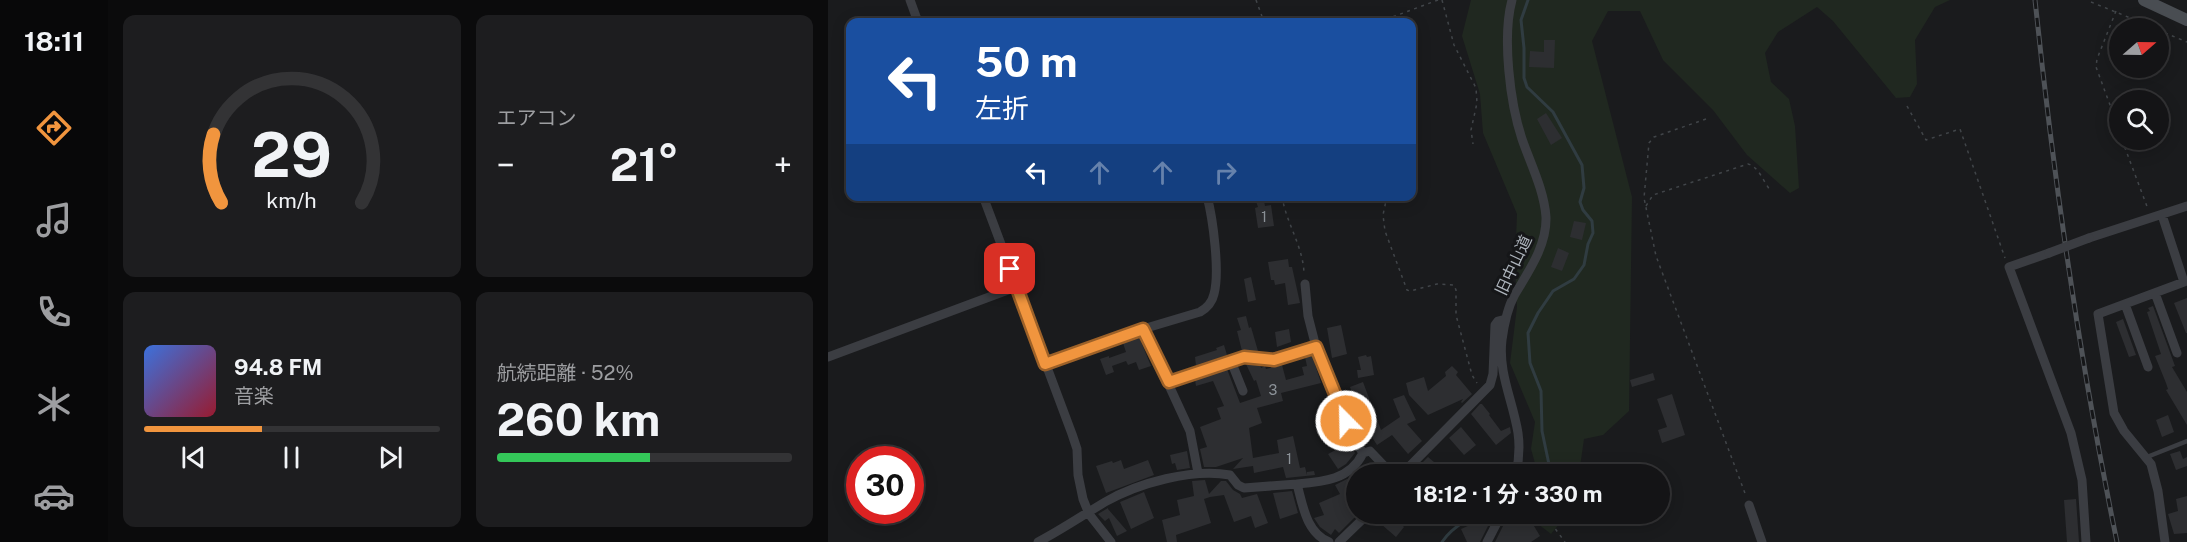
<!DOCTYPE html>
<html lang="ja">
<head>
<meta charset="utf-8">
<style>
  :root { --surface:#141416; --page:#1d1d1f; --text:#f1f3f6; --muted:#9d9ea1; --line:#333335; --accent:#f1953e }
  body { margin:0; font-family:"Public Sans","Noto Sans JP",sans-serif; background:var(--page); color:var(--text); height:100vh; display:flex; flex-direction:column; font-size:22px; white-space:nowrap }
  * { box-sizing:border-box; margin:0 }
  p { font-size:20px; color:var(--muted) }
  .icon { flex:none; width:33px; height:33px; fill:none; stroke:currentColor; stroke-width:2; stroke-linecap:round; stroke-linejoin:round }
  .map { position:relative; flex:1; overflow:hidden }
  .sheet { display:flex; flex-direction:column; gap:15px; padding:15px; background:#0b0b0c; width:720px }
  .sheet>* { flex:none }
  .banner { position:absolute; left:18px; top:18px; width:570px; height:183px; border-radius:12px; box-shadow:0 3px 15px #0003,0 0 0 2px var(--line); background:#1a4fa0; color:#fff; overflow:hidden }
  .needle { width:39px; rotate:70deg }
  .tools { position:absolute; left:1281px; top:18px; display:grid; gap:12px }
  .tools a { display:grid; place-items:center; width:60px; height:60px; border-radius:50%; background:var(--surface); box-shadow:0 3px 15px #0003,0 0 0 2px var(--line); font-size:30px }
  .speed { position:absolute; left:18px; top:446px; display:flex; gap:12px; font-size:30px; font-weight:700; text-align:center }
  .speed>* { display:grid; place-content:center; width:78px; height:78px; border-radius:50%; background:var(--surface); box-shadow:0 3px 15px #0003,0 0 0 2px var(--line); line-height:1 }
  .speed .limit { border:9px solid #d22; background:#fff; color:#111 }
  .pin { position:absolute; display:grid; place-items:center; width:51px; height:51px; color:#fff; margin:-26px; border-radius:12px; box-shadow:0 3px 9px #0006 }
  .me { position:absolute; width:66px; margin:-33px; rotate:337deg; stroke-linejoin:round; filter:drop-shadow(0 0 4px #0008) }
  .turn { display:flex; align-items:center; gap:21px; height:126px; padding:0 30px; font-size:27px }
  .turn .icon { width:78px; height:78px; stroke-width:2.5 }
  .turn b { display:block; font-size:42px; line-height:51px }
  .lanes { display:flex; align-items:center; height:57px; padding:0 30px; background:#0003; justify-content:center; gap:30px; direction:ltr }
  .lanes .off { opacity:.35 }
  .big { font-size:45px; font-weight:700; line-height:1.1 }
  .sheet .tile { flex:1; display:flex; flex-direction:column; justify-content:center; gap:9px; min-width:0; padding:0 21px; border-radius:12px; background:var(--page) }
  .sheet .dial { align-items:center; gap:0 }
  .dial svg { height:156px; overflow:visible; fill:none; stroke:var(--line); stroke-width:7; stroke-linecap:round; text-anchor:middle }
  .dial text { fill:var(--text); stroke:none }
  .song { display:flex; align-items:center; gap:18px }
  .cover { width:72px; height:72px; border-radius:9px; background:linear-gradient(135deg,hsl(220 70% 55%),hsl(350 70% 35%)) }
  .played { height:6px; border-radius:3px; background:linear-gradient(90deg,var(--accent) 40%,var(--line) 40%) }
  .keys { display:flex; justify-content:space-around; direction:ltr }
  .heat { display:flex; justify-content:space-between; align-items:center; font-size:33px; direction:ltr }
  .charge { height:9px; border-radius:4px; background:linear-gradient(90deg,#34c759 52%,var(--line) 0) }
  .sheet .tiles { flex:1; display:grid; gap:15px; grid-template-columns:repeat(2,1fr) }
  .trip { position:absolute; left:518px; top:464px; width:324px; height:60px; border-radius:30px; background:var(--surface); box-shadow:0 3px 15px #0003,0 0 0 2px var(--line); font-weight:700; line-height:60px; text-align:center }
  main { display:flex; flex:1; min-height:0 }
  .dock { display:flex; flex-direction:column; width:108px; justify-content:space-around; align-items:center; background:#080809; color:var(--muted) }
  .dock .icon { width:42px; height:42px }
  .dock .active { color:var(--accent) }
  .dock b { font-size:27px; color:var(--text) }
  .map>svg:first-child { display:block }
  .green { fill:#202820 }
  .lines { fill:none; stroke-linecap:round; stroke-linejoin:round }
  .stream { stroke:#303c41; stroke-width:3 }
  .building { fill:#2d2e31 }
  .path { stroke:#414549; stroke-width:1.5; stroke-dasharray:3 4.5; stroke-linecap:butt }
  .lane { stroke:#3b3d42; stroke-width:4.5 }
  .street { stroke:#3b3d42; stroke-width:9 }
  .secondary { stroke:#494d52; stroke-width:12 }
  .rail-casing { stroke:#4e5257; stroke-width:5 }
  .rail { stroke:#151618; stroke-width:3; stroke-dasharray:9; stroke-linecap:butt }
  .street-bridge { stroke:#3b3d42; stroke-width:9 }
  .route-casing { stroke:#9d6128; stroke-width:15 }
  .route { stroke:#f1953e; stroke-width:10 }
  .labels { text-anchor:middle; stroke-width:6; stroke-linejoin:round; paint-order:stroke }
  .number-label { font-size:14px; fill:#8c9298 }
  .street-label { font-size:16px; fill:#adb4bc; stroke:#151618 }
</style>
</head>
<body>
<main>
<nav class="dock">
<b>18:11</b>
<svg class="icon active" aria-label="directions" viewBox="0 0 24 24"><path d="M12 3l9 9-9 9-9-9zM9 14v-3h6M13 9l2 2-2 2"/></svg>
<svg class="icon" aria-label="music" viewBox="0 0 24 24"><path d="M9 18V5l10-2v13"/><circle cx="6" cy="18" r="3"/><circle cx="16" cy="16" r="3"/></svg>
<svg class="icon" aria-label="phone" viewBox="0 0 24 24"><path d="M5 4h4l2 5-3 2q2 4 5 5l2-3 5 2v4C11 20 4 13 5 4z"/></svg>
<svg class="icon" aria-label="climate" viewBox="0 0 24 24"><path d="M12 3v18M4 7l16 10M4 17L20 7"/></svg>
<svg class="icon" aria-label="car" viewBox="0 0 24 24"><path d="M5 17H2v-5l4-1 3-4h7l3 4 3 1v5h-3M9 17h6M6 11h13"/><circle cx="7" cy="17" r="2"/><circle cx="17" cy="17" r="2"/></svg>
</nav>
<section class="sheet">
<div class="tiles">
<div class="tile dial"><svg viewBox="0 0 100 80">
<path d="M14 69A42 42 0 1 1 86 69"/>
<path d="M14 69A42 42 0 0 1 10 34" stroke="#f1953e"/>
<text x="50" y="56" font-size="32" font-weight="700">29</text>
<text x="50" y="72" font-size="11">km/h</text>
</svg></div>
<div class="tile"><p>エアコン</p>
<div class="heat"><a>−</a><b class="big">21°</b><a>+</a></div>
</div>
<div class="tile">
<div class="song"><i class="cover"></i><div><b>94.8 FM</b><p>音楽</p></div></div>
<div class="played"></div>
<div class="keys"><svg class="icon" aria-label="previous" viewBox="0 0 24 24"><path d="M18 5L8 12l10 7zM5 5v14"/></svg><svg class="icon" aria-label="pause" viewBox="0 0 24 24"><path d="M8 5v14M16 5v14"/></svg><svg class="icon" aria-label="next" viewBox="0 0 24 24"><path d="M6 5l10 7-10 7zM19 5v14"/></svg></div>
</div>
<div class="tile"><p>航続距離 · 52%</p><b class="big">260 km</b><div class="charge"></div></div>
</div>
</section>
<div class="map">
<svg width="1359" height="542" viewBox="0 0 1359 542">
  <rect width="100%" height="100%" fill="#1a1b1d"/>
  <path class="green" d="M643,0h479l-15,7 -20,33 2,44 -7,13 -14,1 -63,-77 -16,-14 -39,25 -13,21 6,29 18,17 6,27 4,62 -9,5 -43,-38 -34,-45 -50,-50 -23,-49h-32l-16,30 40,156 -3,214 -26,24 -19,4 -5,35h-41l-7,-25 4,-27 -25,-59 7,-56 -2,-43 2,-50 -34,-81 -3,-39 -18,-58z
    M712,513h28l-17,21 -13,-10z"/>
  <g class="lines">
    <path class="stream" d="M700,0l-7,20 3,28v30l3,9 26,25 29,53 2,23 -4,14 3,8 9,11 1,12 -5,11 -4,21 -10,14 -21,12 -15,22 -10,20 2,30 11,28 1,40 9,43
      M614,542c12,-17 29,-26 49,-29"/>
  </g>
  <path class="building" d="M716,40h11l-1,28 -25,-1 1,-16 14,1z
    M718,113l16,25 -11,7 -14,-26z
    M426,196h9l2,10 6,-1 3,21 -16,2 -3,-20 3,-1z
    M746,221l12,2 -4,17 -12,-3z
    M730,248l11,5 -7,18 -11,-4z
    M460,259l1,8h3l8,36 -12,2 -3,-22 -10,2 -1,-5h-3l-3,-18z
    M423,277l5,23 -8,2 -4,-23z
    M1359,298v35h-1l-12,-30z
    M1325,306l22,60 -3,1 15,25v33l-21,-35 2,-1 -2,-6 -11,-27 6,-2 -14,-42 3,-1 -2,-3z
    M418,316l3,12 2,-1 7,24h-16l-5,-20 4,-1 -4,-12z
    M1295,319l13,36 -7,2 -13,-35z
    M513,325l6,29 -15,4 -5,-30z
    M461,329l2,13 -14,5 -2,-15z
    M311,337l12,29 -12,4 -3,-8 -8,3 -2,-4 -14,5 2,6 -8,3 -6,-16 9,-3v2l17,-6 -3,-9z
    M396,345l3,10 -31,11 -1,-9 22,-7 -1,-2z
    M484,355l9,28 -40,10 2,8 -26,7 5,15 -13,5 4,30 26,-5 -2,-13 16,-4 7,32 5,-1 2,8v-3l7,-1 1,4 -29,3 -3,-11 -29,6 -1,-7 -20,3 10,-11 -27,9h-12l-4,-18 7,-2 -7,-20 21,-8 -4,-11 7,-2 -11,-25 -17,5 -1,-6 32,-11 13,34 21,-7 -5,-16 -2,1 -8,-17 14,1 1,3 4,-2 1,3 16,-4 4,15 18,-5 -2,-8 5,-1 -2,-9z
    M538,355l1,2 4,-1 3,19 -16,3 -1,-8h4l-3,-13z
    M624,366l6,6 -2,3 16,19 -10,9 -1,-1 2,-3 -35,16 -19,-20 -3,-12 18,-6 4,14 18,-15 -1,-4z
    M825,373l2,7 -23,7 -2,-7z
    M535,382l18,48 19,-13 -7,-18 11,-4 12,25 -9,4 15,17 -14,13 -16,-19 -15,10 -9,-14 -3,1 -2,-2 -8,-19 3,-1 -8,-23z
    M844,394l13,41 -23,8 -4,-13 9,-3 -10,-28z
    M652,404h2l8,10 -1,1 12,16 9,-4 1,6 -15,12 -25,-31z
    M1340,415l6,17 -12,5 -6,-17z
    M633,427l15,18 -12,10 -15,-17z
    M521,443l6,10 -9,11 -8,5 -10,-15z
    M359,451l3,17 -13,2 -2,-7 -3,1 -2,-9z
    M1352,451l3,8 4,-2v9l-11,4 -6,-16z
    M600,457l6,5 -5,6 7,6h-25z
    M293,460l3,9 24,-9 6,15 -48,18 -10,-27 16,-5 1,2z
    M525,476l3,3v37l-17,17 -4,-4 -4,6 -11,-8 -6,-9 10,-3 -5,-12 21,-9 -5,-9z
    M377,480l4,14 12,-13h5l7,9 7,4 2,4 15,-4 11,29 -13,5 -4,-12 -17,6 -10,-27 -14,2 -6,2 7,24 -35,12 1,7h-10l-5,-22 18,-5 -3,-15 17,-4 -2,-15z
    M464,491l6,22 -18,6 -7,-26z
    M316,492l10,26 -23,11 -11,-27z
    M1359,496v37l-13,1 -6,-20 10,-3 -2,-12z
    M1248,499l3,43h-12l-3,-42z
    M280,508v1l19,22 -10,5 -8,-18 -4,3 -7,-7z
    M563,513h25l-13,13 1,1 -8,10 -15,-13z
    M691,514l3,6 6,-4 12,20 -9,6h-36l10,-20z
    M660,517l2,5 -10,20h-13l-6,-13z"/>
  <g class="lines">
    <path class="path" d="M428,0l8,22
      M614,0l12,45 22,43 1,15 -6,27 2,14
      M1263,2l64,26
      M1288,11l-19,48 -1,8 24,65
      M551,22l59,-22
      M1330,30l29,12
      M1079,106l19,34 34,-11 45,129
      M878,119l-52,18 -5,6 -5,55 12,58 90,240
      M1294,140l26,69
      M454,196c4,27 21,50 22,77
      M559,196l-4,19 2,16 22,59 3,1 27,-7 17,1 2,5v25l16,60 5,8
      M818,206l7,-11 95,-31c11,3 15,17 22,26
      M723,523l14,19"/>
    <path class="lane" d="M1319,457l40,-16"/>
    <path class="street" d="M82,0l8,22
      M684,0c-10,37 -2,103 10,139 9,26 22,51 24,78 1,29 -18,55 -32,79 -7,13 -10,29 -12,44 -4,33 11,61 16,93 2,14 1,27 -2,41
      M155,196l89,238 5,15 1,26 5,24 6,15 22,28
      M1334,215l22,67 -86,32 16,99 10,18 27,33 7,27 7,51
      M1261,238l98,-32
      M1221,253l-40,14 62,166 11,47 4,62
      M477,284l3,32 8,31 37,90 10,16 7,-2 22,23
      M1327,293l22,60
      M1297,304l23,63
      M315,329l47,102 8,42
      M0,357l188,-70
      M403,361l18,-5 25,4 42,-13
      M217,364l98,-35 57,-17c7,-4 12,-9 14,-18 6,-22 -1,-75 -7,-98
      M341,382l62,-21 12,30
      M574,474l88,-89 3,-11 2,-49 3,-4 8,-2
      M469,484c26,-2 53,-4 66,-31
      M921,505l13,37
      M210,542c23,-12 45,-27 67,-40 33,-19 88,-34 125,-27l8,10 6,3 53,-4c6,22 9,48 32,58
      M511,542l30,-29
      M659,542l15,-29"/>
    <path class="secondary" d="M1316,0l43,20"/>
    <defs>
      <path id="rail" d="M1207,0c19,182 45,363 82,542"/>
    </defs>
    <use href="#rail" class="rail-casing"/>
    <use href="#rail" class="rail"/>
    <path class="street-bridge" d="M1221,253l40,-15"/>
  </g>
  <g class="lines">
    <defs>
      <path id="route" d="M182,269l35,95 98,-35 26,53 75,-25 30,3 42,-13 30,74"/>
    </defs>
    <use href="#route" class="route-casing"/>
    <use href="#route" class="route"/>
  </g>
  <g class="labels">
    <g class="number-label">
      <text x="436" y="222">1</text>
      <text x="445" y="395">3</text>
      <text x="461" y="464">1</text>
    </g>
    <g class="street-label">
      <text transform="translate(685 265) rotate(-65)" y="6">旧中山道</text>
    </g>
  </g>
</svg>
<div class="tools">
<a><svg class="needle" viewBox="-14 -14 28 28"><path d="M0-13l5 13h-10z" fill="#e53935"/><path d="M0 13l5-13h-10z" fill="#9d9ea1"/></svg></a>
<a><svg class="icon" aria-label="search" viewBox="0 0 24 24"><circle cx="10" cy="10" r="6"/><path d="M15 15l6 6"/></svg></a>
</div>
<div class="speed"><div class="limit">30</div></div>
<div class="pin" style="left:182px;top:269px;background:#d93025"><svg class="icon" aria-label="arrive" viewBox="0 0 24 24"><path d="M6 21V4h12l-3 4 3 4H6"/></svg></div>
<svg class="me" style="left:518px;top:421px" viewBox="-20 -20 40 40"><circle r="17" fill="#f1953e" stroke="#fff" stroke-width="3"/><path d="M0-11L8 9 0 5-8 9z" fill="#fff"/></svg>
<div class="trip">18:12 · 1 分 · 330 m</div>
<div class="banner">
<div class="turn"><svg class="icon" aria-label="left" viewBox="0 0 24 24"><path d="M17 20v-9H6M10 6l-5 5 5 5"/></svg><div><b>50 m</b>左折</div></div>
<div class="lanes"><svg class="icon" aria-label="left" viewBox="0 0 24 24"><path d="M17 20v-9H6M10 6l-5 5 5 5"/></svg><svg class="icon off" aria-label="ahead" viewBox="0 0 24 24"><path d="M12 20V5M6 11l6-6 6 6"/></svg><svg class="icon off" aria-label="ahead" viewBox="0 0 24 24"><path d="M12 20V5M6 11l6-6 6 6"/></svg><svg class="icon off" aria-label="right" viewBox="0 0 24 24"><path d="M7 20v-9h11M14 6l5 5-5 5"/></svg></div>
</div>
</div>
</main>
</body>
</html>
